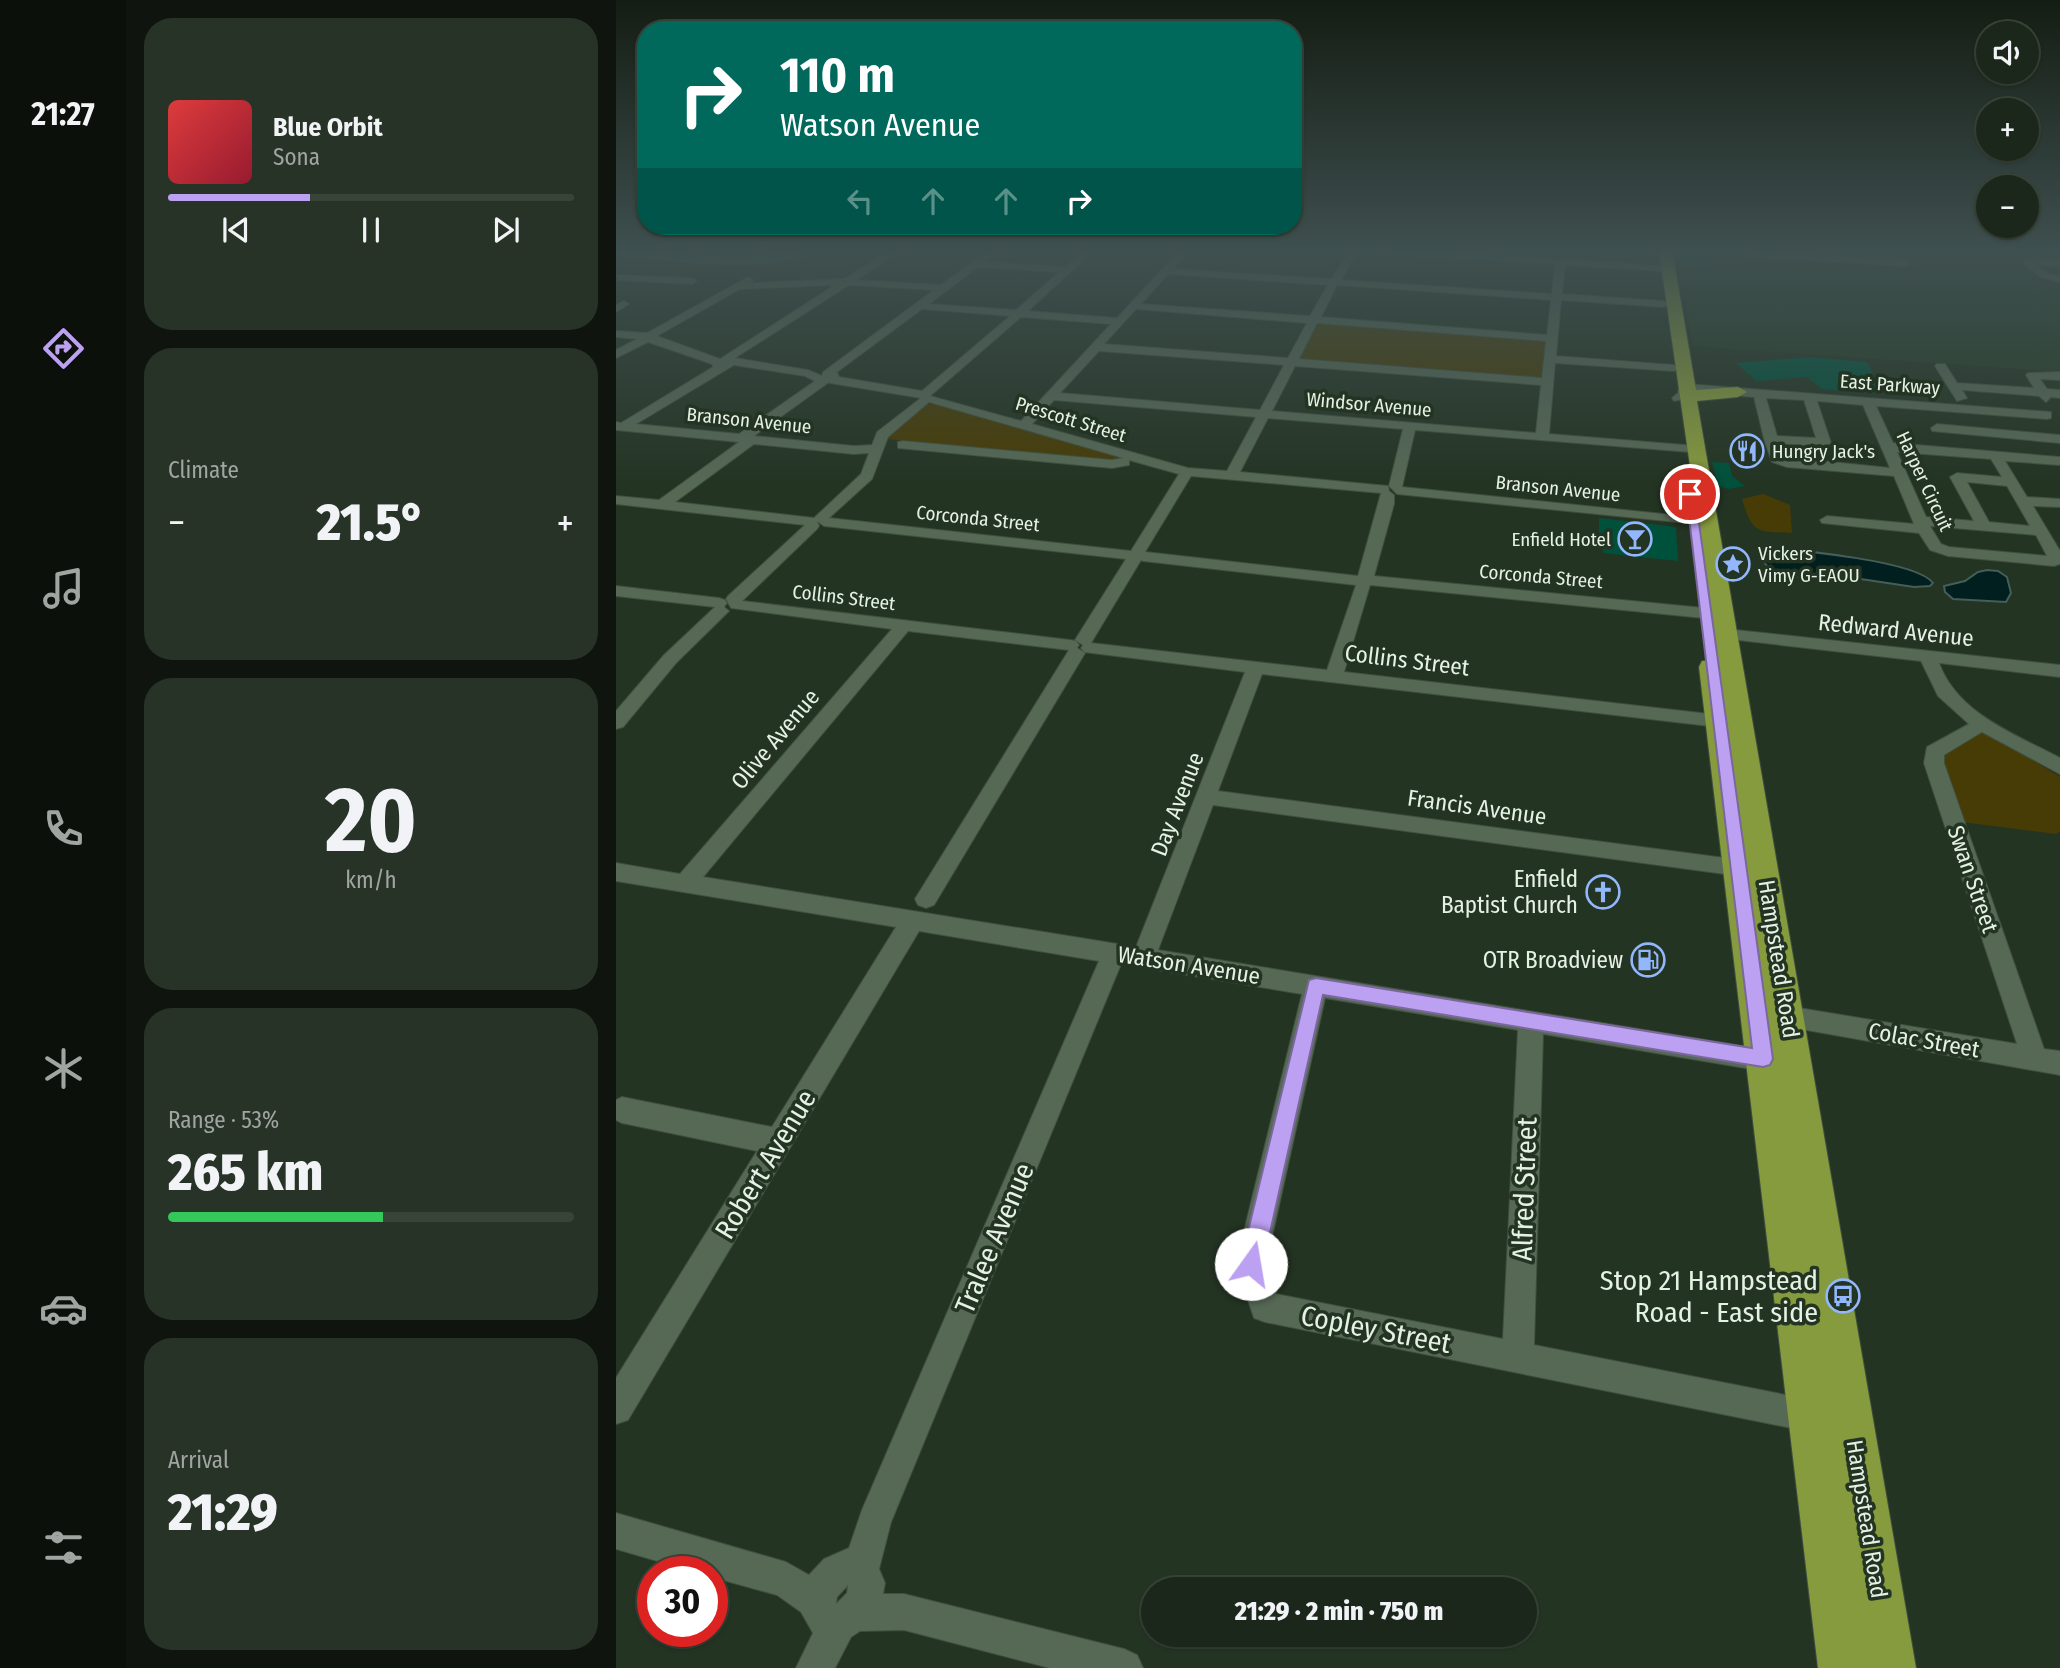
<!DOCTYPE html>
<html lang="en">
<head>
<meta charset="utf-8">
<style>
  :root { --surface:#1b271a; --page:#283327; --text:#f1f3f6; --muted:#a0a5a2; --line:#394439; --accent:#bca0f2 }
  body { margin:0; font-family:"Fira Sans Condensed",sans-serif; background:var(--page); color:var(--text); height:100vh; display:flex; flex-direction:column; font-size:26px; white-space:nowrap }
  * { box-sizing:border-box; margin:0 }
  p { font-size:23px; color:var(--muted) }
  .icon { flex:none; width:38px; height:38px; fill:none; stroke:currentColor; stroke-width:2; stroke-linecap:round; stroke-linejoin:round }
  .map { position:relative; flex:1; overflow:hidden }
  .drawer { display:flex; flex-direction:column; gap:18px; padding:18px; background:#0f150e; width:490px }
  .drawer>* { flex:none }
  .hud { position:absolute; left:21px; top:21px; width:665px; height:214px; border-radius:28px; box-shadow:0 2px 5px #0004,0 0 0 2px var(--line); background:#00695c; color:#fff; overflow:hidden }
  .tools { position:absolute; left:1360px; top:21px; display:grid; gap:14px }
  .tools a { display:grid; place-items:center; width:63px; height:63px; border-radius:50%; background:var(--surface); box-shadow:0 2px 5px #0004,0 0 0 2px var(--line); font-size:35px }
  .speed { position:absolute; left:21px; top:1556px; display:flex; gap:14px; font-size:35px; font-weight:700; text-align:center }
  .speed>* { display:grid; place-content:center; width:91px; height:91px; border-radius:50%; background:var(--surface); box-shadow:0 2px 5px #0004,0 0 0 2px var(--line); line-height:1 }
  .speed .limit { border:10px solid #d22; background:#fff; color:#111 }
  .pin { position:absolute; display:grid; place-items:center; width:60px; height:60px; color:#fff; margin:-30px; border:4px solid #fff; border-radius:50%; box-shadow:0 2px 7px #0007 }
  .me { position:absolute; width:77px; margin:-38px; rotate:13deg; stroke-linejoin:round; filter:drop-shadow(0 0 5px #0008) }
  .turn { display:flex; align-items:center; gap:24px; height:147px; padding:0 28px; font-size:32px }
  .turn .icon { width:91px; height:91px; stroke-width:2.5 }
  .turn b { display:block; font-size:49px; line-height:60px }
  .lanes { display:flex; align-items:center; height:66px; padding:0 28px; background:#0003; justify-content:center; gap:35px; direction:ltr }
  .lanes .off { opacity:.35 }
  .big { font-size:52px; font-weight:800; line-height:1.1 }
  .drawer .widget { flex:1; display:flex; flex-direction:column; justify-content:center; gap:10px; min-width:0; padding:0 24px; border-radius:28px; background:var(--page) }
  .drawer .dial { align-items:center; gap:0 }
  .dial b { font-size:91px; line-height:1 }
  .song { display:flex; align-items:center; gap:21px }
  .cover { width:84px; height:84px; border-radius:10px; background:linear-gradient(135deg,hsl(0 70% 55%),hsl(350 70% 35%)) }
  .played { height:7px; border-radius:4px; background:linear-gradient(90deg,var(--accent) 35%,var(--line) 35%) }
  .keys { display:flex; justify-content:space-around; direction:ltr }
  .heat { display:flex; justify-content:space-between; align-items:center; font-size:38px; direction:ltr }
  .charge { height:10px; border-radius:5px; background:linear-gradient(90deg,#34c759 53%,var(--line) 0) }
  .trip { position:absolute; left:525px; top:1577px; width:396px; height:70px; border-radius:35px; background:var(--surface); box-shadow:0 2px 5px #0004,0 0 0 2px var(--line); font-weight:800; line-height:70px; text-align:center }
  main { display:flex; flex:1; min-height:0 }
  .dock { display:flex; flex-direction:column; width:126px; justify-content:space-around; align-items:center; background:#0b100a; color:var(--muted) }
  .dock .icon { width:49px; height:49px }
  .dock .selected { color:var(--accent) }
  .dock b { font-size:32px; color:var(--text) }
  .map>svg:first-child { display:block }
  .built { fill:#263c26 }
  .green { fill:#473c06 }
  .water { fill:#001f1e; stroke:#455e5a; stroke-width:2 }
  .building { fill:#00513c }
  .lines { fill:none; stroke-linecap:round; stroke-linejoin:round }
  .minor-casing { stroke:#404f40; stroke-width:2 }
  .highway-casing { stroke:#404f40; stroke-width:2 }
  .minor { fill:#566955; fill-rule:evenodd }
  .highway { fill:#869a3e; fill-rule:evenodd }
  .route { fill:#bca0f2; stroke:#7a689d; stroke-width:2 }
  .labels { text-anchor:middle; stroke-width:7; stroke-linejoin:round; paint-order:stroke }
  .far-street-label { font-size:19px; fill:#e6f1e5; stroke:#243423 }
  .far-poi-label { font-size:19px; fill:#e6f1e5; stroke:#243423; text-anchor:start }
  .street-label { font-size:23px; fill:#e6f1e5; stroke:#243423 }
  .poi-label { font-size:23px; fill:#e6f1e5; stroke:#243423; text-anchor:end }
  .near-street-label { font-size:28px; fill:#e6f1e5; stroke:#243423 }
  .near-poi-label { font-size:28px; fill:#e6f1e5; stroke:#243423; text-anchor:end }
</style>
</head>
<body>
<main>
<nav class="dock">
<b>21:27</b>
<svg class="icon selected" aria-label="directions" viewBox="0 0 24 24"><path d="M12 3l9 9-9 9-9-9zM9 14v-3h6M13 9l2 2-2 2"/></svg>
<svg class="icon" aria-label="music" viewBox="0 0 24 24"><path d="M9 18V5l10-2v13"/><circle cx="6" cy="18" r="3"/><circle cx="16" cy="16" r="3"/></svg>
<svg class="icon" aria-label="phone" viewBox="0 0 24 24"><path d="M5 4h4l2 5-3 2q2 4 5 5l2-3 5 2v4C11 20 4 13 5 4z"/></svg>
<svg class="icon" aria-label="climate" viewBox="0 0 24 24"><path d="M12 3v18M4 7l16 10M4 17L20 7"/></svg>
<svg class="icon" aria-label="car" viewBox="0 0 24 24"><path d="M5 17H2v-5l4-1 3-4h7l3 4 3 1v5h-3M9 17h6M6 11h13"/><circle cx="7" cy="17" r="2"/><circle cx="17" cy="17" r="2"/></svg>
<svg class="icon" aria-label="filters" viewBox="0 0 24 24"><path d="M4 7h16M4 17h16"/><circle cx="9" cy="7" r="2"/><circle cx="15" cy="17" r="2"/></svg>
</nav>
<section class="drawer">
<div class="widget">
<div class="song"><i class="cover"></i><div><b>Blue Orbit</b><p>Sona</p></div></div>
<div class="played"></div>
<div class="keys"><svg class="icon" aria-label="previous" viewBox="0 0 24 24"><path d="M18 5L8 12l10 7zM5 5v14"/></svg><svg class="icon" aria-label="pause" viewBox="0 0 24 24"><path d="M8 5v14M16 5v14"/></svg><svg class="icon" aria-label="next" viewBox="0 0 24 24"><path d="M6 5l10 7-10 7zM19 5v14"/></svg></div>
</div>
<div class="widget"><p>Climate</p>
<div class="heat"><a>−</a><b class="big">21.5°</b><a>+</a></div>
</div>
<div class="widget dial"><b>20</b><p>km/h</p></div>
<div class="widget"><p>Range · 53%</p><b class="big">265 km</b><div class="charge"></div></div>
<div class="widget"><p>Arrival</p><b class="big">21:29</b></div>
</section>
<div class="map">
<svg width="1444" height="1668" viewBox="0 0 1444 1668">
  <rect width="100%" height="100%" fill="#243423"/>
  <path class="built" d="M1288,250h110l30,35 16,6v81l-367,-26 -14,-80 70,4 -2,-7 173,11z"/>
  <path class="green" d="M700,320l234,18 -1,44 -255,-21z
    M325,403l175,53 3,3 -11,2 -222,-22 36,-34z
    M1147,494l27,11 2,28c-35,-2 -39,2 -50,-34z
    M1369,731l75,46v54l-4,3 -94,-12 -20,-65z"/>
  <path class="water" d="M1153,549c31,1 148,12 164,34l-3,3 -16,1 -80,-12 -39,2 -23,-5 -9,-11z
    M1371,570l11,1 9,6 4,16 -5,9 -53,-3 -8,-7 -1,-6 21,-5 13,-9z"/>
  <path class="building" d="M1063,252l27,2 4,13 -29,-2z
    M1194,357l57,5 16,32 -61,-5 -15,-12 -51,4 -20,-18z
    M1125,441l17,3 3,11h-25l-2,-12 8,1z
    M1096,462l17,1 3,13 13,10 -17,3 -10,-3z
    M983,518l77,9 2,34 -75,-8 1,-20h-5z"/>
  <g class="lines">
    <defs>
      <path id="minor" d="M0,250l123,8 76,-8c-45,27 -147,9 -199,5z
        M274,250h11l-44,30 84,5 48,-35h10l-14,12 80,5 19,-17h10l-66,61 89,7 63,-68h9l-16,19 158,10 21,-29h6l-17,30 211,14 3,-30 -188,-11 -4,-3h50l139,9 5,3 5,-3 101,7 2,2 -5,3 -95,-6 -3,29 102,7 5,3 -5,3 -103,-7 -5,56 118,9 6,3 -6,3 -119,-8 -6,71 136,11 5,1v6l-275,-22 -13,57 290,30 5,1 2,3 -2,3 -300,-30 -8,-8 14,-57 -135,-11 -28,54 148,14 1,5 5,4v9l-20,72 330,32 8,5 -8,5 -334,-33 -26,87 374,43 7,2 2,4 -2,4 -7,2 -456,-53 -44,117 522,69 8,2 3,6 -3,6 -8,2 -527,-71 -55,145 614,101 4,8 -4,8 -9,4 -220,-37 -9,311 277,55 12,4 4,12 -4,12 -12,4 -546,-110 -11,-4 -18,-54 66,-270 -181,-30 -230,558 -12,47 6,14 -2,11h21l220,55 13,6 6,13h-93l-146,-38 -44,1 -9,6 -16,31h-39l17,-35 -12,-21 -24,-17 -65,-18v-5h-17l-79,-23v-36l170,49 23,13 15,-16 25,-11 13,-38 237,-549 -180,-30 -291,489 -12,4v-46l141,-227 -135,-28 -6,-3v-20l6,-3 150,30 124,-200 -280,-46v-18l64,11 212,-245 -161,-21 -5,-9 2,-3 77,-71 -189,-21v-8l43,4 80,-58 -123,-12v-8l5,1 92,-56 -1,-3 -64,-22 -32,16v-8l21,-11 -21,-2v-6l31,2 101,-56 5,3 -2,3 93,-4zM362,267l81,5 -43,38 -87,-6zM552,274l160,11 -18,31 -169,-12zM219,285l-115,74 -63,-23 83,-47zM233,285l85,5 -111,82 -1,4 -14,-6 -73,-12zM721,285l214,15 -4,35 -226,-18zM306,309l88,7 -88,75 -83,-14 -2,-5zM520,309l171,14 -19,35 -184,-14zM405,317l90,7 -90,97 -91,-25zM701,323l229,18 -4,37 -243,-19zM483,351l185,14 -24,45 -200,-17zM118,365l71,11 10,5 -76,53 -103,-10zM679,366l246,19 -5,48 -264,-22zM213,382l1,1 91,15 -44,34 -5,13 -18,1 -100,-10zM438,400l202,17 -29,54 -39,-3 -156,-44zM313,402l194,56 -11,2 -209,-19 -5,1v6l214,20 17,-3v-5l50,14 -48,77 -302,-33 43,-39 16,-42zM138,444l100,10 15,-1 -8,21 -47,44 -139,-16zM575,476l190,17 -23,83 -213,-24zM201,521l7,5 302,33 -51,81 8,5 -2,3 3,4 161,20 -109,275 -433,-70 205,-246 161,19 -154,249 3,6 8,3 8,-3 151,-252 -8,-5 2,-3 -3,-4 -6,-1 -328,-39 75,-72 2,-3zM525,560l2,1 213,24 -29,85 -236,-27zM709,998l193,32 -15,309 -227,-45 -10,-30zM232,1585l-1,8 -11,11 1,-7z
        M1127,250l163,10 5,3 -5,3 -156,-9z
        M1412,259l32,1v6l-23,-1 9,8 14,3v6l-20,-5 -17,-15z
        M0,275l76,3 5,3 -5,3 -74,-4z
        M8,301l5,3 -13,8v-7z
        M1321,364h8l12,19 77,5 -8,-13 2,-2 32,-1v8l-20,-1 7,10 13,1v8l-9,-1 -5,5 -7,-6 -77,-6 5,8 -10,3 -22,-35z
        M1071,384l364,28v6l-4,1 -171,-13 17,37 167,14v8l-55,-4 22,36 33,2v8l-27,-1 27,45v13l-6,2 -106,-10 -18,-6 -11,-17 -97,-10 -2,-3 7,-4 87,8 -20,-48 -107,-9 -15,-5 -8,-23 -10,-42 -65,-5 -1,6 -14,3 -2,-3 6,-5 1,-7zM1150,398l38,2 12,38 -39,-2zM1201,401l46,4 27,63 -107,-11 -4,-13 45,3 7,-4zM1281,452l94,7 11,18 -45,-4 -7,4 24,44 -48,-4zM1351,482l40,4 23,40 -41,-4zM1314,526l106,9 11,21 -98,-9 -8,-3z
        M1321,424l123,11v8l-128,-12 -1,-3z
        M0,586l103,12 6,2 2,3 -3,4 5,4 -53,52 -53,64 -7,2v-18l48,-56 51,-48 -99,-11z
        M1110,629l334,36v12l-121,-14c19,51 76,71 121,95v16l-78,-42 -38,23v8l100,286 16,2v24l-282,-50 -3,-8 3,-8 9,-3 230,38 -93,-281 3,-16 42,-23 -31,-28 -17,-35 -201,-23 -2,-4 2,-4z"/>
      <path id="highway" d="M1043,250h13l24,140 42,-3 9,5 -9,5 -41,4 219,1267h-98l-119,-1001 3,-6h16z"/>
    </defs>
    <use href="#minor" class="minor-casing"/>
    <use href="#highway" class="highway-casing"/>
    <use href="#minor" class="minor"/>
    <use href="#highway" class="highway"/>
  </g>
  <linearGradient id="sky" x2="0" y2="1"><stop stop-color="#141d13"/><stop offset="0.52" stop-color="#3f5050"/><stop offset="1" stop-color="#3f5050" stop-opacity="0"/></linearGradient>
  <rect width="1444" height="484" fill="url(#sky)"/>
  <path class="route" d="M1070,492l9,2 78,565 -3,6 -7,2 -440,-72 -60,269 -4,8 -8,4 -8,-4 -3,-8 69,-284 7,-2 436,70z"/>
  <defs>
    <symbol id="restaurant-ring" viewBox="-11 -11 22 22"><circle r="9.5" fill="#243423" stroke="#93b7fd" stroke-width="1.5"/><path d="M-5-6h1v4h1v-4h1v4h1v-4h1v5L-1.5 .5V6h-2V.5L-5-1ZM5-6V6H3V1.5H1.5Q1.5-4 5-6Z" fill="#93b7fd"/></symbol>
    <symbol id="bar-ring" viewBox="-11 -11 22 22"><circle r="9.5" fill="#243423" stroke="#93b7fd" stroke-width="1.5"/><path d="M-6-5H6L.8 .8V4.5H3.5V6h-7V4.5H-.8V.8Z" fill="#93b7fd"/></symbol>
    <symbol id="sight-ring" viewBox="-11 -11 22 22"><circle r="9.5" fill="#243423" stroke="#93b7fd" stroke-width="1.5"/><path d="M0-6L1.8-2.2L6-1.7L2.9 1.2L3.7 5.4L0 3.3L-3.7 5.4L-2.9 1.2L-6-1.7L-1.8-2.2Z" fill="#93b7fd"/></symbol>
    <symbol id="church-ring" viewBox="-11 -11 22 22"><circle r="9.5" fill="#243423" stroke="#93b7fd" stroke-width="1.5"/><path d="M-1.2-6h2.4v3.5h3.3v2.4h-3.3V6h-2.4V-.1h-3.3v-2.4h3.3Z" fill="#93b7fd"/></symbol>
    <symbol id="fuel-ring" viewBox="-11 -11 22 22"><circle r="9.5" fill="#243423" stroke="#93b7fd" stroke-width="1.5"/><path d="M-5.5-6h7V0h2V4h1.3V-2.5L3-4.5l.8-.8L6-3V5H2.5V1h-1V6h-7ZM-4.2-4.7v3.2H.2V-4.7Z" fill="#93b7fd"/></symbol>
    <symbol id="bus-ring" viewBox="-11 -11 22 22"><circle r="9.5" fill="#243423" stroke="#93b7fd" stroke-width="1.5"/><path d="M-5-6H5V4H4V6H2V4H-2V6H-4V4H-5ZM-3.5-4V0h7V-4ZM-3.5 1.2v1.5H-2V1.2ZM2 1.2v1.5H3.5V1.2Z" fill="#93b7fd"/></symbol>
  </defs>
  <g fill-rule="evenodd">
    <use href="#restaurant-ring" x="1112" y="432" width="38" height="38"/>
    <use href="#bar-ring" x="1000" y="520" width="38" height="38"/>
    <use href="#sight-ring" x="1098" y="545" width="38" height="38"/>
    <use href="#church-ring" x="968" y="873" width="38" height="38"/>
    <use href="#fuel-ring" x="1013" y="941" width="38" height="38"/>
    <use href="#bus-ring" x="1208" y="1277" width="38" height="38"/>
  </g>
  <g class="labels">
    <g class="far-street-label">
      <text transform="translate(1274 384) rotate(4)" y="7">East Parkway</text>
      <text transform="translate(753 404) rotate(5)" y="7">Windsor Avenue</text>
      <text transform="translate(455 419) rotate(17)" y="7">Prescott Street</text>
      <text transform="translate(133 420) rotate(6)" y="7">Branson Avenue</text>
      <text transform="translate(1309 481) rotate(65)" y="7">Harper Circuit</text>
      <text transform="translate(942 488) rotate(6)" y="7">Branson Avenue</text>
      <text transform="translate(362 518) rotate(6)" y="7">Corconda Street</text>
      <text transform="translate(925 576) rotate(5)" y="7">Corconda Street</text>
      <text transform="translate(228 597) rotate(7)" y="7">Collins Street</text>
    </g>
    <g class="far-poi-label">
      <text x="1156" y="458">Hungry Jack's</text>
      <text x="995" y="546" text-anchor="end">Enfield Hotel</text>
      <text x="1142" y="560">Vickers<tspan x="1142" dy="22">Vimy G-EAOU</tspan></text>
    </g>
    <g class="street-label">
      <text transform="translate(1280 630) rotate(6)" y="8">Redward Avenue</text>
      <text transform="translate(791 660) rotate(7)" y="8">Collins Street</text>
      <text transform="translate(159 739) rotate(-50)" y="8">Olive Avenue</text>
      <text transform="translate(561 804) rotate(-69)" y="8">Day Avenue</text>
      <text transform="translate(861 807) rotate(8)" y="8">Francis Avenue</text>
      <text transform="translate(1357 879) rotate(71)" y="8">Swan Street</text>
      <text transform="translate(1163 959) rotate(81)" y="8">Hampstead Road</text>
      <text transform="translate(573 965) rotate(9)" y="8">Watson Avenue</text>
      <text transform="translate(1308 1040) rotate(10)" y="8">Colac Street</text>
      <text transform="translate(1251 1519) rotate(81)" y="8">Hampstead Road</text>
    </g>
    <g class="poi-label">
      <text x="962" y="887">Enfield<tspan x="962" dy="26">Baptist Church</tspan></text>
      <text x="1007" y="968">OTR Broadview</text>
    </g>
    <g class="near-street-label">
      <text transform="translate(149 1164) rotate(-59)" y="10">Robert Avenue</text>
      <text transform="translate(908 1189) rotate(-88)" y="10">Alfred Street</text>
      <text transform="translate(378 1238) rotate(-67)" y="10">Tralee Avenue</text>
      <text transform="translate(760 1329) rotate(11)" y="10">Copley Street</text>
    </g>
    <g class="near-poi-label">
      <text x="1202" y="1290">Stop 21 Hampstead<tspan x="1202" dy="32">Road - East side</tspan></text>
    </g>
  </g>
</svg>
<div class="tools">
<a><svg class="icon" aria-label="sound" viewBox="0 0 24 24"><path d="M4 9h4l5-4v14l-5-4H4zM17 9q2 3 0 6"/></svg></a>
<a>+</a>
<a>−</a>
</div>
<div class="speed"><div class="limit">30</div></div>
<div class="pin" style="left:1074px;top:494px;background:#d93025"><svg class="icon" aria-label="arrive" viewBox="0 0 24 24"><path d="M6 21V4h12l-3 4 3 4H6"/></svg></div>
<svg class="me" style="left:635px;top:1264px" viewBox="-20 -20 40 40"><circle r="19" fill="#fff"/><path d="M0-13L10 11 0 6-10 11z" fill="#bca0f2"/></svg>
<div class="trip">21:29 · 2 min · 750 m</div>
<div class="hud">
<div class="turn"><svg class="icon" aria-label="right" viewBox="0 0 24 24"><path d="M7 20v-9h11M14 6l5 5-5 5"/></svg><div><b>110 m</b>Watson Avenue</div></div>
<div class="lanes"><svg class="icon off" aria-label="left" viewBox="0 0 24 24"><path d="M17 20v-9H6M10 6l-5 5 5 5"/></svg><svg class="icon off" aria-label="ahead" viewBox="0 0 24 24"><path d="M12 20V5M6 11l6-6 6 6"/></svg><svg class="icon off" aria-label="ahead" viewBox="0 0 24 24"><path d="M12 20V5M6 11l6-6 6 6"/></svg><svg class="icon" aria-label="right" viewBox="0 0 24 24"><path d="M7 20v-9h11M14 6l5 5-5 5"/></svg></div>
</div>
</div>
</main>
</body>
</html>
